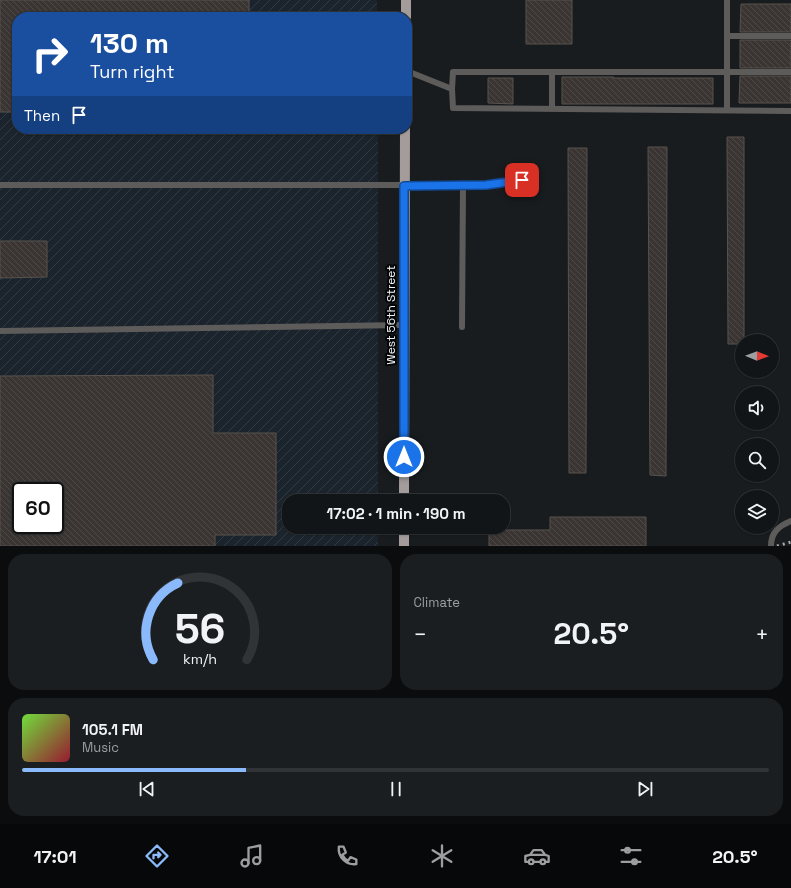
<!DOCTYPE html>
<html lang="en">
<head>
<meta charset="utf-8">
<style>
  :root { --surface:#121517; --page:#1b1e20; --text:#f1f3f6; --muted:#9c9fa1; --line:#313436; --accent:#8bbafc }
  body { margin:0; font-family:"Space Grotesk",sans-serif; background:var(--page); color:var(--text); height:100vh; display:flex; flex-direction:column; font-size:15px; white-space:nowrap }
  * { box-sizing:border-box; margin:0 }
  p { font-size:13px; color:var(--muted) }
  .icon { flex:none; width:22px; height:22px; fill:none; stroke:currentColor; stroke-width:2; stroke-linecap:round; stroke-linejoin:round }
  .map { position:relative; height:546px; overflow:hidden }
  .drawer { display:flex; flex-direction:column; gap:8px; padding:8px; background:#0a0c0d; flex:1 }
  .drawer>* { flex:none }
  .banner { position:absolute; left:12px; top:12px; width:400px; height:122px; border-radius:16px; box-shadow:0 1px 3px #0004,0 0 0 1px var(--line); background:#1a4fa0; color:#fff; overflow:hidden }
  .needle { width:26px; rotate:91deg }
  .buttons { position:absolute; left:735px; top:334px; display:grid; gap:8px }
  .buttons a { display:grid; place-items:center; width:44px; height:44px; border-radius:50%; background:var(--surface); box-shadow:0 1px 3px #0004,0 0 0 1px var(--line); font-size:20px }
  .speed { position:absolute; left:12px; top:482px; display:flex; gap:8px; font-size:20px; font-weight:700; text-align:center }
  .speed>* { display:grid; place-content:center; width:52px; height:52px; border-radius:50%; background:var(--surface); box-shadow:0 1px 3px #0004,0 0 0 1px var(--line); line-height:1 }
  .speed .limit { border:2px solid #111; border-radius:6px; background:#fff; color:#111 }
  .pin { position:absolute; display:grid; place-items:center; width:34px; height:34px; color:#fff; margin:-17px; border-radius:8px; box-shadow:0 2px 6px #0006 }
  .me { position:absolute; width:44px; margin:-22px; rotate:0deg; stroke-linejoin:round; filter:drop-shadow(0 0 3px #0008) }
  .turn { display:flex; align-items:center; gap:14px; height:84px; padding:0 12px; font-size:18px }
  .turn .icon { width:52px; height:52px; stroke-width:2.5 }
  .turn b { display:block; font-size:28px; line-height:34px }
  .then { display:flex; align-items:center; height:38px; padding:0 12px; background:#0003; gap:8px; font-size:15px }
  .big { font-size:30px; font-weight:600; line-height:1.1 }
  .drawer .tile { flex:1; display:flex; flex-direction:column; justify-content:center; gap:6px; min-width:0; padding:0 14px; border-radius:16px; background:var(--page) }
  .drawer .dial { align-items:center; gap:0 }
  .dial svg { height:104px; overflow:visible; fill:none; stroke:var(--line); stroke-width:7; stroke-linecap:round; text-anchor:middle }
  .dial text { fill:var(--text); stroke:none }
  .song { display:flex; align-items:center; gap:12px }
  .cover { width:48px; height:48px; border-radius:6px; background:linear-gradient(135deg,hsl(100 70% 55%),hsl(350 70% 35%)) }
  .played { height:4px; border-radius:2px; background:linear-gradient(90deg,var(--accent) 30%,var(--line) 30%) }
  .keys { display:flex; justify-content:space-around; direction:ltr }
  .heat { display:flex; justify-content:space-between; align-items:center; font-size:22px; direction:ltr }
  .drawer .tiles { flex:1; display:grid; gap:8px; grid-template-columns:1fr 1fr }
  .tile:last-child { grid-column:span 2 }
  .trip { position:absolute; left:282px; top:494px; width:228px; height:40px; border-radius:16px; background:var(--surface); box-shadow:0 1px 3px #0004,0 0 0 1px var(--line); font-weight:600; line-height:40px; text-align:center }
  .dock { display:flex; height:64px; justify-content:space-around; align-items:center; background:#070809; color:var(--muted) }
  .dock .icon { width:28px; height:28px }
  .dock .selected { color:var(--accent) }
  .dock b { font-size:18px; color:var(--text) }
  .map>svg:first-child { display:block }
  .industrial { fill:url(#industrial-furrows); fill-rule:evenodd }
  .building { fill:url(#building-back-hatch); stroke:#59534f; fill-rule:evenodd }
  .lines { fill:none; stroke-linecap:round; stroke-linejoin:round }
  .service { stroke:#5e5b5b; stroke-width:6 }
  .primary { stroke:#a39c9b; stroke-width:10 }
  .rail { stroke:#a7aaad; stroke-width:3; stroke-dasharray:2 4; stroke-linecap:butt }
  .route-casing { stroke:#114b97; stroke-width:10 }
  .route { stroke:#1a73e8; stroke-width:7 }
  .labels { text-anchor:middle; stroke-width:4; stroke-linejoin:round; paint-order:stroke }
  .street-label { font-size:12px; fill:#f1f4f6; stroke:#050608 }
</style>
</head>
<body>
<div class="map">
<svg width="791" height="546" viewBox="0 0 791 546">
  <defs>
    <pattern id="industrial-furrows" width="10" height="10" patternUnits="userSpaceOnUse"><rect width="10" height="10" fill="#1b242c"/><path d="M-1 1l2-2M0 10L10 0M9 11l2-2" fill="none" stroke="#313a41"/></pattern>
    <pattern id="building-back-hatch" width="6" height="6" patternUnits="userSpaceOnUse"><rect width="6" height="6" fill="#3a3532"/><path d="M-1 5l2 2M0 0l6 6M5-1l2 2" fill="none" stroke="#4d4946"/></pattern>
  </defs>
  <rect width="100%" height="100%" fill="#181c1f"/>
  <path class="industrial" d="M0,0h377v17h-360v112h361v372h-89v26h89v19h-378zM21,491h34v34h-34z"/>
  <path class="building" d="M0,0h249v17h-232v95h-17z
    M526,0h46v44h-46z
    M741,4h50v28h-51z
    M740,40h51v28h-51z
    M740,76h51v27h-52z
    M562,77h52v1h99v26h-151z
    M488,78h25v26l-25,-1z
    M727,137h17v204h-2v3h-14z
    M648,147h19l-1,329 -16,-1z
    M568,148h19l-1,325h-17z
    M0,241h47v36l-47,1z
    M213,375v58h63v102h-61v11h-215v-170zM21,491h34v34h-34z
    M550,517h96v29h-157v-16h61z"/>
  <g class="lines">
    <path class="service" d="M727,36h64
      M407,71l45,18 1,19 338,3
      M552,72v37
      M452,89l1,-17h338
      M727,110v-110
      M0,185h486l48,-7
      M462,327l1,-142
      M0,331l404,-6
      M771,546c0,-14 8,-20 20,-25"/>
    <path class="primary" d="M406,17v-17
      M404,501l1,-372
      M404,527v19"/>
    <path class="rail" d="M777,546l14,-4"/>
  </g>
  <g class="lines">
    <defs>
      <path id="route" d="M404,457v-271l82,-1 36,-5"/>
    </defs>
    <use href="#route" class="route-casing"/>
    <use href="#route" class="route"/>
  </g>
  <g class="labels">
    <g class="street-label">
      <text transform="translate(391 315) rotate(-90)" y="4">West 56th Street</text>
    </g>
  </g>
</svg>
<div class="buttons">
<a><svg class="needle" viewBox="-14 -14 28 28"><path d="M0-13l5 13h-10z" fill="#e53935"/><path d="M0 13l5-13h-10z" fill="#9c9fa1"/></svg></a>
<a><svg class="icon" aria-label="sound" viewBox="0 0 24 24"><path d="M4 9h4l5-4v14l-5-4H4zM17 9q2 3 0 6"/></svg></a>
<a><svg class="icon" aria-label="search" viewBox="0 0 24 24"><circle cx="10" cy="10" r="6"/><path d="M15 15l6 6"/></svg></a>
<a><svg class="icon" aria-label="layers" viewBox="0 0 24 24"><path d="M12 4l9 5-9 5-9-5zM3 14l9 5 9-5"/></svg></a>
</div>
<div class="speed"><div class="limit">60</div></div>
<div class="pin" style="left:522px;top:180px;background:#d93025"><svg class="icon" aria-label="arrive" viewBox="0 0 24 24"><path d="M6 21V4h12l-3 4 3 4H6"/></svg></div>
<svg class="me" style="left:404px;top:457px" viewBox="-20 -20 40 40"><circle r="17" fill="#1a73e8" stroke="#fff" stroke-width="3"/><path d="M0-11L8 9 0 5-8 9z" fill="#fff"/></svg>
<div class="trip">17:02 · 1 min · 190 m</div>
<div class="banner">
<div class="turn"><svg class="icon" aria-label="right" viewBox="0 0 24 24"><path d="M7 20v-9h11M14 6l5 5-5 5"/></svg><div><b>130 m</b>Turn right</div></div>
<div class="then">Then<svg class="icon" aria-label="arrive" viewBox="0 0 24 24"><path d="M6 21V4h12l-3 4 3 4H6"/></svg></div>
</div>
</div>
<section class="drawer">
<div class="tiles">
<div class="tile dial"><svg viewBox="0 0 100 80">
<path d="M14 69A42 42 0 1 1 86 69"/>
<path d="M14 69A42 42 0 0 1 33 10" stroke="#8bbafc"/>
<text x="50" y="56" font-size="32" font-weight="700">56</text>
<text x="50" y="72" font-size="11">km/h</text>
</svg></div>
<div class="tile"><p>Climate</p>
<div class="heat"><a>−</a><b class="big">20.5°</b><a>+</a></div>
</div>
<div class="tile">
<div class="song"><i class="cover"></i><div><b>105.1 FM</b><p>Music</p></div></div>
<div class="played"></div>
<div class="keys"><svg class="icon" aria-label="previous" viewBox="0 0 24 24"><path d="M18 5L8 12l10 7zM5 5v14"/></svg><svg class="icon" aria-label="pause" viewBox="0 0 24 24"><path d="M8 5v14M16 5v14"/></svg><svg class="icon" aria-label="next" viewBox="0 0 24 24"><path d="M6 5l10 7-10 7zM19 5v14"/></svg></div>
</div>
</div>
</section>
<nav class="dock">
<b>17:01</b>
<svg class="icon selected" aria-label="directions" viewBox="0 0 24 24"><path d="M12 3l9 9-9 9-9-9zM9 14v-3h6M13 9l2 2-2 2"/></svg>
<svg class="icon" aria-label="music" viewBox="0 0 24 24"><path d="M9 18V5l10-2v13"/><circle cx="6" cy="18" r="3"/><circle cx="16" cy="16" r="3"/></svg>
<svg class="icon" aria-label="phone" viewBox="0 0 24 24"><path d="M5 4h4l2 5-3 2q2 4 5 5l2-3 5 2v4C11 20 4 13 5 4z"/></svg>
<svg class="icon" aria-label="climate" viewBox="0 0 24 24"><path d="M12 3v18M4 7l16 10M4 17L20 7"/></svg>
<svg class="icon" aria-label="car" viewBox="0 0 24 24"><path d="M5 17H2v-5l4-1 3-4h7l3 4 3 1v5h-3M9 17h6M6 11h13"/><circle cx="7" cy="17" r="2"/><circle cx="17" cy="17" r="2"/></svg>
<svg class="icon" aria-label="filters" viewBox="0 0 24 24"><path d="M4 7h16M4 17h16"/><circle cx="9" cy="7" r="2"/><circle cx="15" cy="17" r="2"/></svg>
<b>20.5°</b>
</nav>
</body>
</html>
